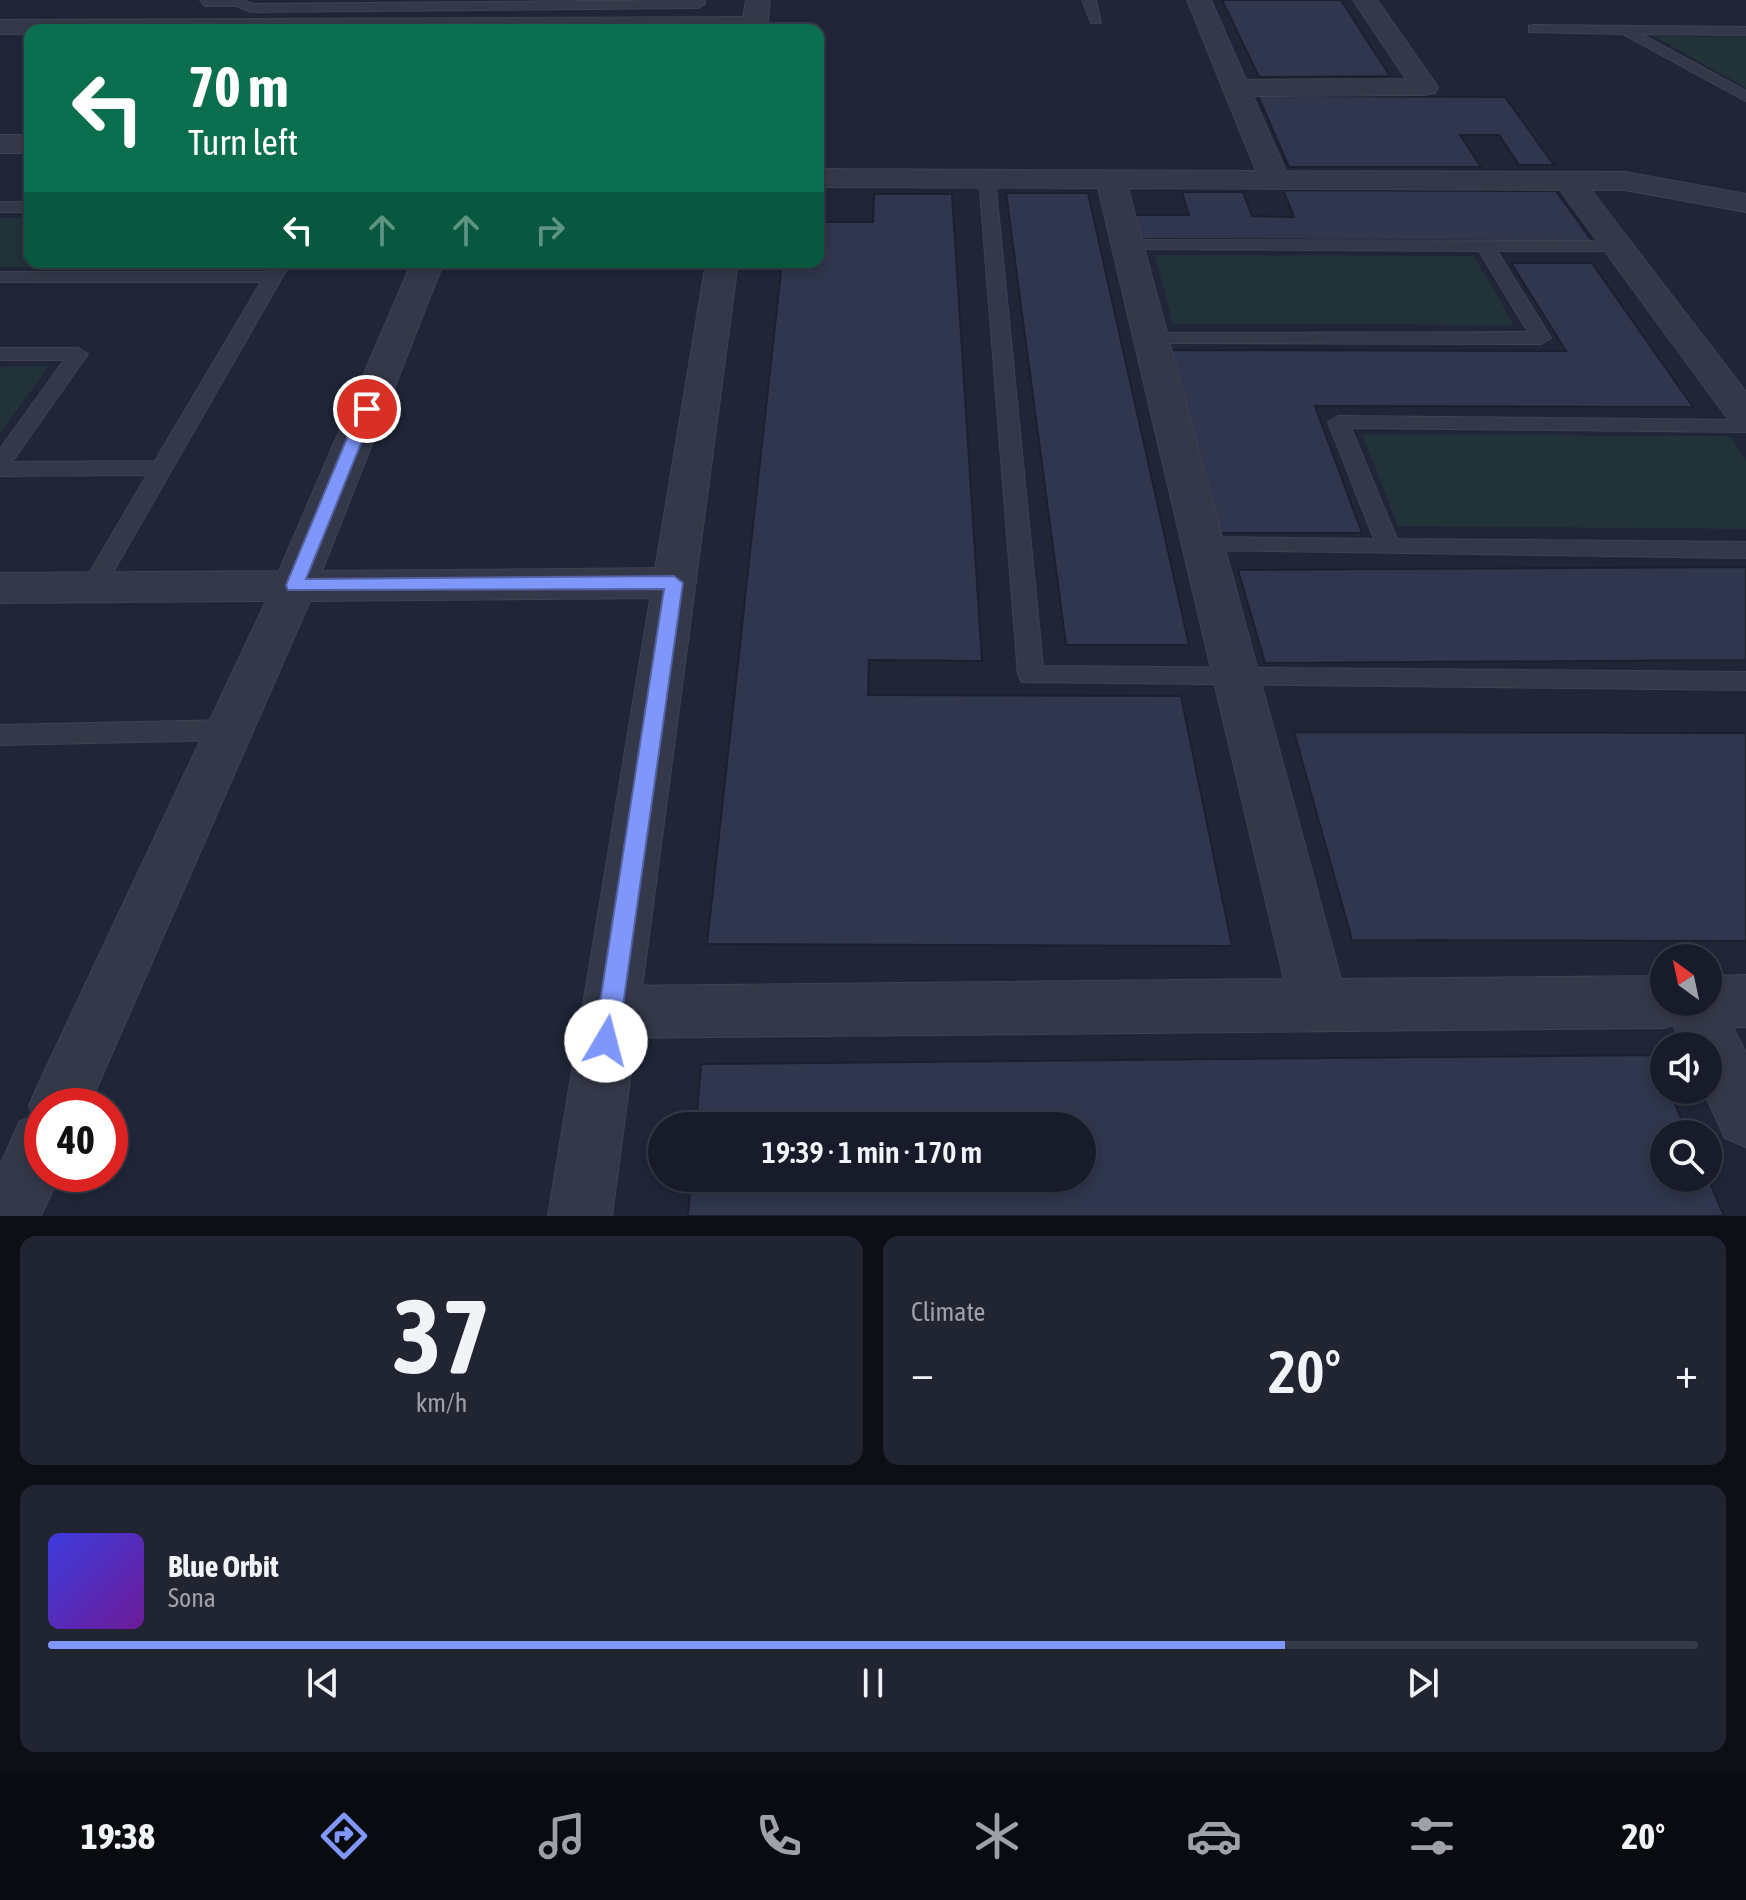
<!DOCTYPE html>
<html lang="en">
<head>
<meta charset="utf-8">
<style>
  :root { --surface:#181c2a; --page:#212532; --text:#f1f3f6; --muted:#9fa1a8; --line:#363a47; --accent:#7f97fa }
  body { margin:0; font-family:"Asap Condensed",sans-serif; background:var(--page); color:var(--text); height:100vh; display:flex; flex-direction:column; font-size:30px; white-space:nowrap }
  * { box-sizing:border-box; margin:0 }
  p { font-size:26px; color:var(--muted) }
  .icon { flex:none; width:44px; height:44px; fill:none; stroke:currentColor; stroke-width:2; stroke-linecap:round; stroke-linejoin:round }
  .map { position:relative; height:1216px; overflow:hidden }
  .drawer { display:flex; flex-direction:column; gap:20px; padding:20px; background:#0d0f17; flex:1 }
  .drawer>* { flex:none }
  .guide { position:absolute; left:24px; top:24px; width:800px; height:244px; border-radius:16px; box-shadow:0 4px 12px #0003,0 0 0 2px var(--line); background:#0b6e4f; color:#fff; overflow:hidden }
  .needle { width:52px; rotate:327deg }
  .buttons { position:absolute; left:1650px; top:944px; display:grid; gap:16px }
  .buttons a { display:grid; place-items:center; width:72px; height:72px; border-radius:50%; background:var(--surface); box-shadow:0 4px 12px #0003,0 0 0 2px var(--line); font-size:40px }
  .speed { position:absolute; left:24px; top:1088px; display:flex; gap:16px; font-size:40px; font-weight:700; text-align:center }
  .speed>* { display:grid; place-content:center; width:104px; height:104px; border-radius:50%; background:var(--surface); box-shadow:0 4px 12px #0003,0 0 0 2px var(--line); line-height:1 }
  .speed .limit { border:12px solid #d22; background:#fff; color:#111 }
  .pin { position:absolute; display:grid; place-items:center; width:68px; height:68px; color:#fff; margin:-34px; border:4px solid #fff; border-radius:50%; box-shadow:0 2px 8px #0007 }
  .me { position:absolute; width:88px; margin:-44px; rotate:8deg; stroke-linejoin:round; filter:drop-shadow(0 0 6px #0008) }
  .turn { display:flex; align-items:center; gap:28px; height:168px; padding:0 32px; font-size:36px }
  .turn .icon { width:104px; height:104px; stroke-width:2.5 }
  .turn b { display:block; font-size:56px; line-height:68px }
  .lanes { display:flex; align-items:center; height:76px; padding:0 32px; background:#0003; justify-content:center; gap:40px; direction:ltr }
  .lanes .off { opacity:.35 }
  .big { font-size:60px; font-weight:600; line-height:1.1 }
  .drawer .card { flex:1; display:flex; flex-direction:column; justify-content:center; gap:12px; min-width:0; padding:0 28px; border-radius:16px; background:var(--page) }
  .drawer .dial { align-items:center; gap:0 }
  .dial b { font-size:104px; line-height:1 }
  .song { display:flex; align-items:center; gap:24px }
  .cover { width:96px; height:96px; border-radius:12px; background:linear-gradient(135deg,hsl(240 70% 55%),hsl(280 70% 35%)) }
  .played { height:8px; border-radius:4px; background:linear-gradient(90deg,var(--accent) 75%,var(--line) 75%) }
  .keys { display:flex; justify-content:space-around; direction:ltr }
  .heat { display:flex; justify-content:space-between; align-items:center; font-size:44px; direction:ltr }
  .drawer .tiles { flex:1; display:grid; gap:20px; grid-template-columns:1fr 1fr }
  .card:last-child { grid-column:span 2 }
  .trip { position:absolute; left:648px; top:1112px; width:448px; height:80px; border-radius:40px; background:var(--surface); box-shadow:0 4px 12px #0003,0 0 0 2px var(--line); font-weight:600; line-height:80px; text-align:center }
  .menu { display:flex; height:128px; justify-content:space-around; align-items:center; background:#0a0b11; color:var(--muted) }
  .menu .icon { width:56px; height:56px }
  .menu .current { color:var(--accent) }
  .menu b { font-size:36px; color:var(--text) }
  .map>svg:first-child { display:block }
  .green { fill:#223239 }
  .building { fill:#2f364d; stroke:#1b202f; stroke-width:2 }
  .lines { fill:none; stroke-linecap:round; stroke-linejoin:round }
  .service-casing { stroke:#3d4252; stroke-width:2 }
  .minor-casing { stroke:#3d4252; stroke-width:2 }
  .tertiary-casing { stroke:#3d4252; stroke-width:2 }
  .service { fill:#343849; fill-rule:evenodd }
  .minor { fill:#343849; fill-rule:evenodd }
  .tertiary { fill:#343849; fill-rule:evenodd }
  .route { fill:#7f97fa; stroke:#5362a2; stroke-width:2 }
</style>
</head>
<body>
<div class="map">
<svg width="1746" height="1216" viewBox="0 0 1746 1216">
  <rect width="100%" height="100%" fill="#202638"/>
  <path class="green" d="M1654,36l92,1v51z
    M0,218h30v44h230l-3,4 -257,1z
    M1155,255l319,1 40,69 -341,-1z
    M48,366v1l-48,66v-66z
    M1362,434l368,2 16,24v69l-348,-3z"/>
  <path class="building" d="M1222,0h119l49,76 -131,1z
    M1258,96l247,1 49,68h-35l-20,-30h-39l21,32h-192z
    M1283,190l273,1 36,50 -453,-2 -5,-24h55l-7,-23h61l9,24 42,1z
    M1006,193h82l101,452h-123z
    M874,194h78l30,467 -113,-1 -1,35 313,1 51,250 -525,-2 75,-682h36v-40h55z
    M1511,263h81l101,144 -378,-1 47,127h-144l-48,-183 396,1z
    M1746,567v93l-481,3 -27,-93z
    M1294,732l452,1v208l-394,-1z
    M1653,1055l11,24v11h5l19,44h-24v44h44l16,38h-1036l3,-38h391v-52h-386l5,-62z"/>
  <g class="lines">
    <defs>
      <path id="service" d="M200,0h44l9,4 452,-4v4l-7,4 -447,4 -15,-6h-31z
        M1082,0h14l5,23h-10z
        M1534,25l212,2v8l-105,-1 105,57v10l-123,-67 -94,-2v-6z
        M987,173l8,5 48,488 703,6v18l-724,-8 -4,-7 -39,-497z
        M0,202h30v10h-30z
        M1127,240l490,1 9,5 -9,5h-120l54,87 -10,6 -390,-1 -7,-2 -3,-4 3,-4 384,-1 -49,-81 -358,-2 -3,-4z
        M273,262h18l-190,331h-16l-4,-6 66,-112 -147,1v-27l64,-89h-64v-12h78l10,6 -76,108 143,-1 106,-179h-261v-10h267z
        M1338,416l408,4v12l-395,-4 46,111 349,3v16l-551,-8 -3,-5 3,-5 8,-3 171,2 -46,-117z
        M230,720l9,3 4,7 -4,7 -9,3 -230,5v-20z"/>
      <path id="minor" d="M1187,0h24l35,80 160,-1 -53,-79h24l61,87 -3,6 -10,2 -172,1 33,75 339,1 121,22v18l-121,-22h-34l155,202v37l-13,-3 -173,-236 -432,-2 213,791 323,-3v26h44v-26l38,-1v52h-13l13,26v94l-21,-9 -22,-48h5v-44h-25l-10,-21 -9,3 -1054,10 -20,-7 -9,-19 9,-19 20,-7 674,-7 -186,-791 -280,-1v-18l438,2z
        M755,17l12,7 -3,5 -734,1v4h-30v-14z
        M0,135h30v18h-30z
        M412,262h32l-122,309 352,-3 15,4 7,11 -7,11 -15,4 -364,3 -221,505h-47v68h18l-19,42h-41v-51l20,-44 13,-5 -4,-10 9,-21 228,-484 -266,2v-30l279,-2z"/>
      <path id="tertiary" d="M746,0h24l-3,30h-26z
        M706,262h32l-126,954h-64z"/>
    </defs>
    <use href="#service" class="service-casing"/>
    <use href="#minor" class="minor-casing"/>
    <use href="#tertiary" class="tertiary-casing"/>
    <use href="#service" class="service"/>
    <use href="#minor" class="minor"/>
    <use href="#tertiary" class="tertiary"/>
  </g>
  <path class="route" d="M367,404l8,5 -69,170 368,-3 9,7 -65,458 -3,8 -9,4 -9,-4 -3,-8 70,-452 -376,1 -2,-5 73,-176z"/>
</svg>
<div class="buttons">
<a><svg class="needle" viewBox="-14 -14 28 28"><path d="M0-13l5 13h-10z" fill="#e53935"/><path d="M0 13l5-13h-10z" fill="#9fa1a8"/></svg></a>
<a><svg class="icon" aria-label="sound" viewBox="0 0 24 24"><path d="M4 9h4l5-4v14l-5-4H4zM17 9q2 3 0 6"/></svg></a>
<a><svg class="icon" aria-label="search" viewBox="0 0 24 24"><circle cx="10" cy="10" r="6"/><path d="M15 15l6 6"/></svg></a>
</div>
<div class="speed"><div class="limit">40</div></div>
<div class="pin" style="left:367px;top:409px;background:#d93025"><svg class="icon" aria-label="arrive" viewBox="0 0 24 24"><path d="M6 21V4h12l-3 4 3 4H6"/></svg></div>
<svg class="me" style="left:606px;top:1041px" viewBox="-20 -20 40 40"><circle r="19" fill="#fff"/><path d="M0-13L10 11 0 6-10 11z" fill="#7f97fa"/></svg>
<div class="trip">19:39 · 1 min · 170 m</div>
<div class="guide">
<div class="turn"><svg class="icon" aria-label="left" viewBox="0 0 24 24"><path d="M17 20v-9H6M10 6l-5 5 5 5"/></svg><div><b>70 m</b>Turn left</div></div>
<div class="lanes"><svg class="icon" aria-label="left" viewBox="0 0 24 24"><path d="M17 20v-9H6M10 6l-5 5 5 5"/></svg><svg class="icon off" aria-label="ahead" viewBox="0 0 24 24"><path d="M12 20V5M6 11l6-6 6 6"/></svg><svg class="icon off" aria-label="ahead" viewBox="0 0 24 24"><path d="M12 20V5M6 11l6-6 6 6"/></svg><svg class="icon off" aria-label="right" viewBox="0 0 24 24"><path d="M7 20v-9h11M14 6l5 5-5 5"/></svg></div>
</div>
</div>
<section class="drawer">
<div class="tiles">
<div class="card dial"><b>37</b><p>km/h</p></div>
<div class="card"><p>Climate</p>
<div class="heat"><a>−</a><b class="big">20°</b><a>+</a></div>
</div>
<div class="card">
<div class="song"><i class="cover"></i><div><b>Blue Orbit</b><p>Sona</p></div></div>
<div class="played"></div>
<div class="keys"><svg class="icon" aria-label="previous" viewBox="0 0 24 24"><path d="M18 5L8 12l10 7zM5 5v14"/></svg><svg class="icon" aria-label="pause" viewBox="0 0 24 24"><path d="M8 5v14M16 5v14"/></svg><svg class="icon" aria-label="next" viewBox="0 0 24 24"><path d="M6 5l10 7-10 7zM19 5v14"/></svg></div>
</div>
</div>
</section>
<nav class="menu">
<b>19:38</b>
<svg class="icon current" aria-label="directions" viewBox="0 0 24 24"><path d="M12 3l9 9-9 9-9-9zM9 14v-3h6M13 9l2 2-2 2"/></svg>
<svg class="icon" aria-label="music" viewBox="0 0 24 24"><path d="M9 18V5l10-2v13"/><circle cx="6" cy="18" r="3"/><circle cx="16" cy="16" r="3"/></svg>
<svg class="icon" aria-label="phone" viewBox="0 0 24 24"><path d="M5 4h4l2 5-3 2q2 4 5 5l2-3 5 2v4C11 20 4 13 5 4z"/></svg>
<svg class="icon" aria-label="climate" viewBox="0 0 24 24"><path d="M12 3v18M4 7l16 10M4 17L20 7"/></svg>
<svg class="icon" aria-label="car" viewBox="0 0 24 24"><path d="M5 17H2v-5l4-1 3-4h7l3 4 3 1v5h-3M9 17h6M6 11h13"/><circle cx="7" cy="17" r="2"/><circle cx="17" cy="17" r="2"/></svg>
<svg class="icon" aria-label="filters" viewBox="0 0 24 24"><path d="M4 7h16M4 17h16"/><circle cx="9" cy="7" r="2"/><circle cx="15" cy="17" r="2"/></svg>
<b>20°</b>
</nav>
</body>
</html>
